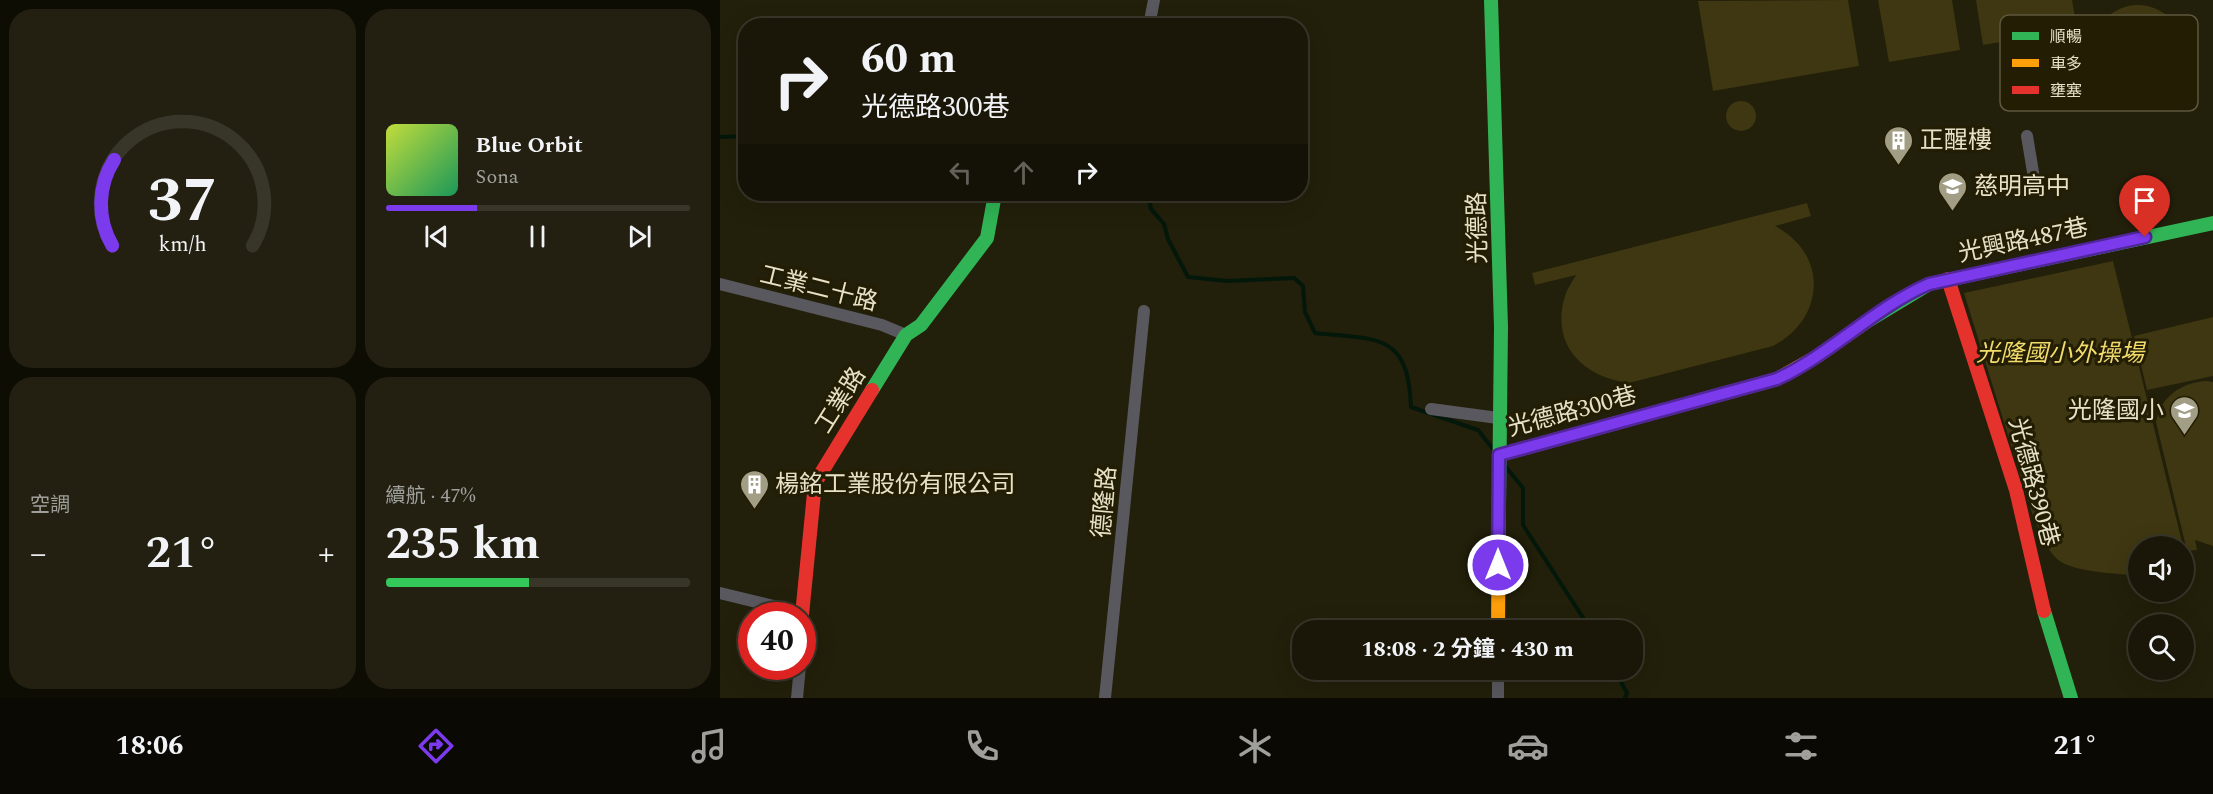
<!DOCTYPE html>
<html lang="zh-TW">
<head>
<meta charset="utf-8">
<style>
  :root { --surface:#1a1708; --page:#232012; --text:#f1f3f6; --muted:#9f9f9c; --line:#383629; --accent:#7c3aed }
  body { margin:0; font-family:Spectral,"Noto Sans TC",serif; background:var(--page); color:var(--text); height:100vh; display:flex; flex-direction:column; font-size:22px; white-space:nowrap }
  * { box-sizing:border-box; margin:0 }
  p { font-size:20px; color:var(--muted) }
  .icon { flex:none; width:33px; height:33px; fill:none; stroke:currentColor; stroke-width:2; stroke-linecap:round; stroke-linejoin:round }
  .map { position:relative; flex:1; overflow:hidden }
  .drawer { display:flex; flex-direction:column; gap:9px; padding:9px; background:#0e0d04; width:720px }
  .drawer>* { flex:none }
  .top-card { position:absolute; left:18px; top:18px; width:570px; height:183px; border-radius:24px; box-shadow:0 6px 24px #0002,0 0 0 2px var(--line); background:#1a1708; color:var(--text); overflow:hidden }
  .controls { position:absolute; left:1408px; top:536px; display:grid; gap:12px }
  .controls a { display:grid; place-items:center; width:66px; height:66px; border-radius:50%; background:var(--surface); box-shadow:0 6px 24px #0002,0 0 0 2px var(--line); font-size:30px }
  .speed { position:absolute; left:18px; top:602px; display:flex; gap:12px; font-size:30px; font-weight:700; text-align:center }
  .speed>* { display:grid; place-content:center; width:78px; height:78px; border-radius:50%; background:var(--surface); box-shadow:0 6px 24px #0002,0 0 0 2px var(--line); line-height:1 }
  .speed .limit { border:9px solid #d22; background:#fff; color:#111 }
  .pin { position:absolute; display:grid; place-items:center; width:51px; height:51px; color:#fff; margin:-62px -26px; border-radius:50% 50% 50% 0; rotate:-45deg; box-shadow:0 0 6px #0007 }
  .pin .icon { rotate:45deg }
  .me { position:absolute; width:66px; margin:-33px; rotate:0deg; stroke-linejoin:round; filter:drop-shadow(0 0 4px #0008) }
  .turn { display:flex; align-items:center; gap:21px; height:126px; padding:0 24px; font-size:27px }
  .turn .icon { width:78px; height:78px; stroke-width:2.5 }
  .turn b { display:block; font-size:42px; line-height:51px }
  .lanes { display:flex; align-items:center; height:57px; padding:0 24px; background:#0003; justify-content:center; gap:30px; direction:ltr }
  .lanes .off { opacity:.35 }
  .big { font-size:45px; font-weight:700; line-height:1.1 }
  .drawer .widget { flex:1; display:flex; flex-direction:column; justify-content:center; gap:9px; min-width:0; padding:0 21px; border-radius:24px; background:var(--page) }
  .drawer .dial { align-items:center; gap:0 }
  .dial svg { height:156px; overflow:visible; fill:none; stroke:var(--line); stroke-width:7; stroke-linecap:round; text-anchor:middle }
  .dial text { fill:var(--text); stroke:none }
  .song { display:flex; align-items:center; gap:18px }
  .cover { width:72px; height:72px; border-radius:9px; background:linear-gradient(135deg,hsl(70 70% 55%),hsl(150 70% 35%)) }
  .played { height:6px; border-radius:3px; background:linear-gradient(90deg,var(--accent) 30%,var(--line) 30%) }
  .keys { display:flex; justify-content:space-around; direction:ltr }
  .heat { display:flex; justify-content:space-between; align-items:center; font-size:33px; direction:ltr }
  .charge { height:9px; border-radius:4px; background:linear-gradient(90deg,#34c759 47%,var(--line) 0) }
  .drawer .tiles { flex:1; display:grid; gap:9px; grid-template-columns:repeat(2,1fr) }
  .trip { position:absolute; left:572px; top:620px; width:351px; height:60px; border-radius:24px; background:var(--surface); box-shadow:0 6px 24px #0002,0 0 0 2px var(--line); font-weight:700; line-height:60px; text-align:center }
  .tabs { display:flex; height:96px; justify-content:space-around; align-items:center; background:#0a0903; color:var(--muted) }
  .tabs .icon { width:42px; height:42px }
  .tabs .selected { color:var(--accent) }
  .tabs b { font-size:27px; color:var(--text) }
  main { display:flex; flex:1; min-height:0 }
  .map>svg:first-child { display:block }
  .green { fill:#3e3711 }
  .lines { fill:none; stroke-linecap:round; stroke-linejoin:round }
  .stream { stroke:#03180a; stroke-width:4 }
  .street { stroke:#58585e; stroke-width:12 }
  .fast { stroke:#30b455; stroke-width:14 }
  .slow { stroke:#ff9f0a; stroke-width:14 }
  .jam { stroke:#e5322d; stroke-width:14 }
  .route-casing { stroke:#51269a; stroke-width:15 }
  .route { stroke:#7c3aed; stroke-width:10 }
  .labels { text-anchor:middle; stroke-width:6; stroke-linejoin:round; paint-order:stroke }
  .poi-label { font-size:24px; fill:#e7e2c7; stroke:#221d03; text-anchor:start }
  .street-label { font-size:24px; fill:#e7e2c7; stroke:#221d03 }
  .park-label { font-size:24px; font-style:italic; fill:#f1db6b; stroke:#221d03 }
  .key { fill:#221d03; stroke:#5d583e; stroke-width:1.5 }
  .key-label { font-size:16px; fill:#e7e2c7 }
</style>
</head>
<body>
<main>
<section class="drawer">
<div class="tiles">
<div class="widget dial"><svg viewBox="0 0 100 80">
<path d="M14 69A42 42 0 1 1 86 69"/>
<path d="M14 69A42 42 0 0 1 15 25" stroke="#7c3aed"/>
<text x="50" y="56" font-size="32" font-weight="700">37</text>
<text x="50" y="72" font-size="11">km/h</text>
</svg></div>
<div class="widget">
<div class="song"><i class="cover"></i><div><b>Blue Orbit</b><p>Sona</p></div></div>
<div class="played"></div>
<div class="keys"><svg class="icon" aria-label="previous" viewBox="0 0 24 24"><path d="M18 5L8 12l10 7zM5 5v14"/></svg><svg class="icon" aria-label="pause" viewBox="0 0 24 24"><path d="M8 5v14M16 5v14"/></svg><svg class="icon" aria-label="next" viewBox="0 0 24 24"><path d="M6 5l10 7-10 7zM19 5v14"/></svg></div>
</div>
<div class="widget"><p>空調</p>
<div class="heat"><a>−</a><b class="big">21°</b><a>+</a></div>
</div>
<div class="widget"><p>續航 · 47%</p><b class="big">235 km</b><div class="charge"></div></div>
</div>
</section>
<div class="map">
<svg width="1493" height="698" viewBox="0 0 1493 698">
  <rect width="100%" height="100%" fill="#221f0a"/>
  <path class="green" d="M1128,0l11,66 -146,25 -15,-90z
    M1158,0h74l8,50 -71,12z
    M1256,0h96l5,29 -94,16z
    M1373 50a45 45 0 1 1 90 0a45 45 0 1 1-90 0Z
    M1006 116a15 15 0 1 1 30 0a15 15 0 1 1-30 0Z
    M1087,203l4,13 -36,10c54,28 50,93 -2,120l-144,37c-46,-6 -79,-38 -64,-87 2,-7 7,-14 11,-21l-41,10 -3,-12z
    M1393,261l70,285h-44v30c-22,-3 -68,-3 -83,-18 -11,-11 -17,-29 -23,-42l-69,-223z
    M1493,317v59l-66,14 -13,-54z
    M1486,381l7,1v164l-18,-6 2,10 -10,1 -31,-129c5,-26 25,-39 50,-41z"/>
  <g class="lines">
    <path class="stream" d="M0,137l26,-1
      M428,194l3,15 13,15 4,15 20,38 39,4 67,-3 9,8 2,26 10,21c63,7 93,-1 96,74l67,23 15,19
      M786,467l17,21v37l68,105
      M894,669l13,24 -2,5"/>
    <path class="street" d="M429,26l5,-26
      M1307,136l8,48
      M0,284l162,41 24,10
      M711,409l67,9
      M0,593l82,20
      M778,669v29
      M77,698l3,-32
      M385,698l39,-387"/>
    <path class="fast" d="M771,0l10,327 -2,179
      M1146,322l63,-38 284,-61
      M152,390l34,-55 15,-10 66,-87 8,-44
      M1324,611l27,87"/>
    <path class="slow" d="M779,455l278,-76 39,-22 50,-35
      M778,630l1,-124"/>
    <path class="jam" d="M1228,279l68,211 28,121
      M82,615l13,-132 57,-93"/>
  </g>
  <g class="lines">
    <defs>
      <path id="route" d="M778,565l1,-110 278,-76c54,-25 97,-71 152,-95l216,-47"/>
    </defs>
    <use href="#route" class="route-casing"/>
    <use href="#route" class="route"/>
  </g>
  <defs>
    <symbol id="building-pin" viewBox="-11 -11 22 30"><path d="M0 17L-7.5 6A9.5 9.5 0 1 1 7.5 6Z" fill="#a29e85" stroke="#221d03"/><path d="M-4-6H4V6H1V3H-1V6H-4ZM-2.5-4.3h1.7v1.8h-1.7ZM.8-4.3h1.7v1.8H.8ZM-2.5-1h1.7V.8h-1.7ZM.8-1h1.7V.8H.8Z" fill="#fff"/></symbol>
    <symbol id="school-pin" viewBox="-11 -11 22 30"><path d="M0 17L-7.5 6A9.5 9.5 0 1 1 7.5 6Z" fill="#a29e85" stroke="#221d03"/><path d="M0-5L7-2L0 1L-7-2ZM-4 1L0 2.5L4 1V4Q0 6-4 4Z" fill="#fff"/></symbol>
  </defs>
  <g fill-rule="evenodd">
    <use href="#building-pin" x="1162" y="124" width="33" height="45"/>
    <use href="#school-pin" x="1216" y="170" width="33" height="45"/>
    <use href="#school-pin" x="1448" y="394" width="33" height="45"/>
    <use href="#building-pin" x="18" y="468" width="33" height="45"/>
  </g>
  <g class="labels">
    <g class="poi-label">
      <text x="1200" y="148">正醒樓</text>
      <text x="1254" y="194">慈明高中</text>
      <text x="1444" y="418" text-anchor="end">光隆國小</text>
      <text x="55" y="492">楊銘工業股份有限公司</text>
    </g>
    <g class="street-label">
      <text transform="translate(757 228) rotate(-91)" y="8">光德路</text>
      <text transform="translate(1303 240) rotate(-12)" y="8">光興路487巷</text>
      <text transform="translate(99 288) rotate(14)" y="8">工業二十路</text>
      <text transform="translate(120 400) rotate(-58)" y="8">工業路</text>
      <text transform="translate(852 411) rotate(-15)" y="8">光德路300巷</text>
      <text transform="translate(1314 482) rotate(75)" y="8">光德路390巷</text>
      <text transform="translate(384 502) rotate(-85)" y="8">德隆路</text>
    </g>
    <g class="park-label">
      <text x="1340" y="361">光隆國小外操場</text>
    </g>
  </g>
  <rect x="1280" y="15" width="198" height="96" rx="9" class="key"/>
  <rect x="1292" y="32" width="27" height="8" fill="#30b455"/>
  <rect x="1292" y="59" width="27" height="8" fill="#ff9f0a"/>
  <rect x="1292" y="86" width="27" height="8" fill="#e5322d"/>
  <g class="key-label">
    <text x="1330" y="42">順暢</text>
    <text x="1330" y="69">車多</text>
    <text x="1330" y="96">壅塞</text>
  </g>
</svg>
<div class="controls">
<a><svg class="icon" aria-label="sound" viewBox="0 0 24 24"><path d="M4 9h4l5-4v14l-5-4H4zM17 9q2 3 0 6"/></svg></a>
<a><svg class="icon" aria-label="search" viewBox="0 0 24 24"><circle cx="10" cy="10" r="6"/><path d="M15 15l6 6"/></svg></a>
</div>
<div class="speed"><div class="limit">40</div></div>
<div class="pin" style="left:1425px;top:237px;background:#d93025"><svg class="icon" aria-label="arrive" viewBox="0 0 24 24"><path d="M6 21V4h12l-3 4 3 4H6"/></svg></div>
<svg class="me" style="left:778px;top:565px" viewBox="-20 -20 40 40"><circle r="17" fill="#7c3aed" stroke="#fff" stroke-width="3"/><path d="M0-11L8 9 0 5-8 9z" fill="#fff"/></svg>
<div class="trip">18:08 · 2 分鐘 · 430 m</div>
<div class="top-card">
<div class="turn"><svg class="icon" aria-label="right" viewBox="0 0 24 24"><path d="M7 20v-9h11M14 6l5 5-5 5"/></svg><div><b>60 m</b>光德路300巷</div></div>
<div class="lanes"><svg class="icon off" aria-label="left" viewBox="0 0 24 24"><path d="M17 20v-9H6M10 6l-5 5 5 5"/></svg><svg class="icon off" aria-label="ahead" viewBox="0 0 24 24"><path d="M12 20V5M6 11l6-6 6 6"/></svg><svg class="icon" aria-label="right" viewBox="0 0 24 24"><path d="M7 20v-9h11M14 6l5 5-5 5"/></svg></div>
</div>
</div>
</main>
<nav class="tabs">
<b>18:06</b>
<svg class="icon selected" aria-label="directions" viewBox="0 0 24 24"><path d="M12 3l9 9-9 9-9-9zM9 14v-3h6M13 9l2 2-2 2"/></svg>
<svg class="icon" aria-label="music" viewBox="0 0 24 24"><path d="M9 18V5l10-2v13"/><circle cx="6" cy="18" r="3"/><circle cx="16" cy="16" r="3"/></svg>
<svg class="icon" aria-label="phone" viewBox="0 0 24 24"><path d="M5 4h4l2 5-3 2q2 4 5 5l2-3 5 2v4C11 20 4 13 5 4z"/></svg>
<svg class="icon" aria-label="climate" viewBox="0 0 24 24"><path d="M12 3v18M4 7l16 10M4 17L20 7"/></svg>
<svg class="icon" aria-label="car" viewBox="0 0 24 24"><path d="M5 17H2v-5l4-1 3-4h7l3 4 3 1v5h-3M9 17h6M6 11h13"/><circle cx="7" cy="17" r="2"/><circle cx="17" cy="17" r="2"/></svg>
<svg class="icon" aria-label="filters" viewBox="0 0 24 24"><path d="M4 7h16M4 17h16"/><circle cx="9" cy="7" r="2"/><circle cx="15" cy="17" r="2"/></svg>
<b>21°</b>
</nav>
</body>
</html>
